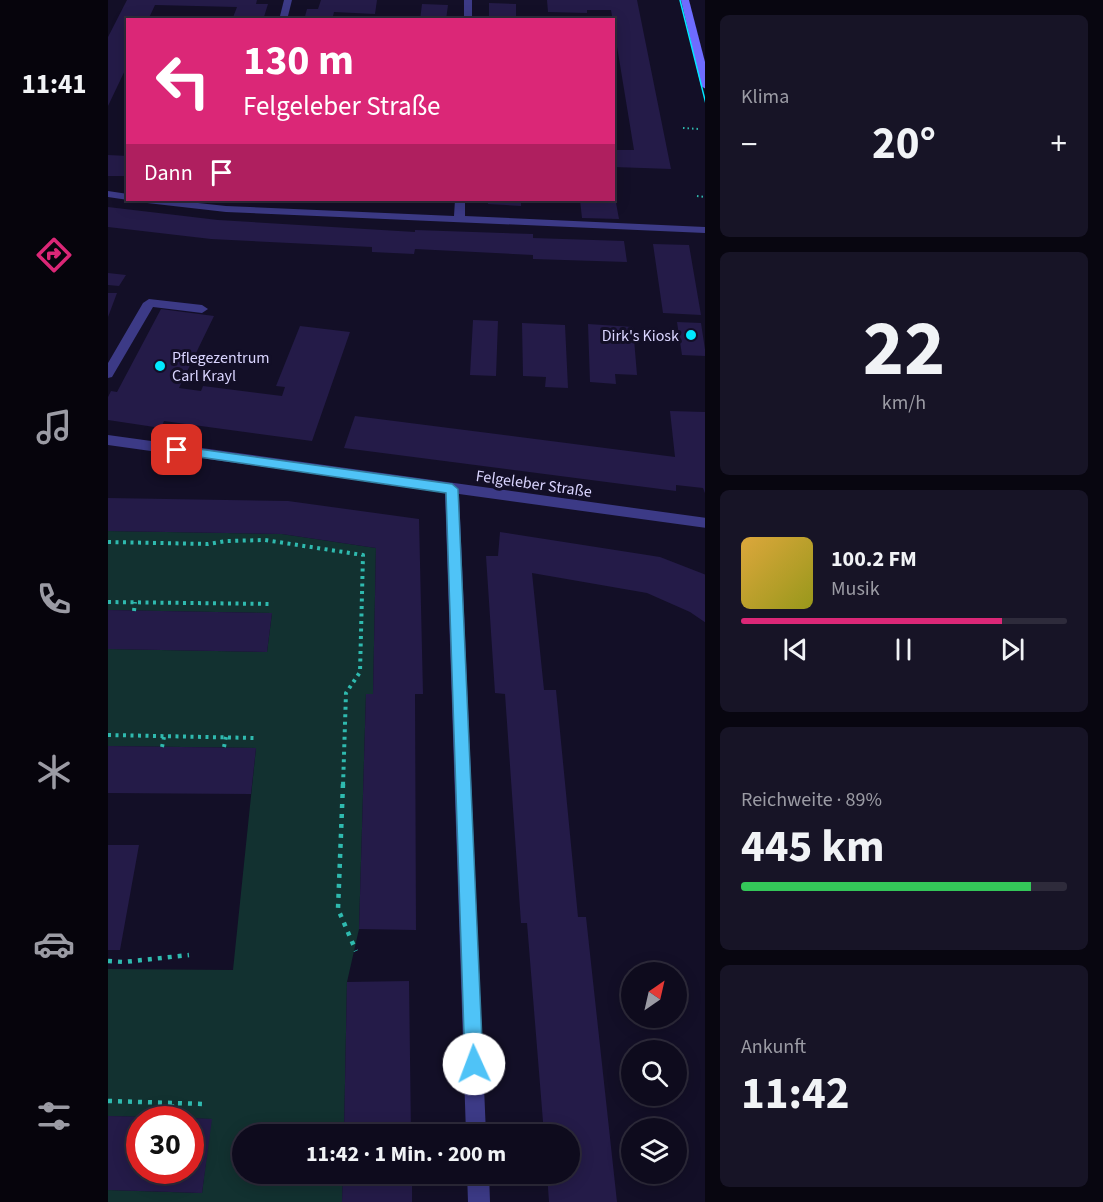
<!DOCTYPE html>
<html lang="de">
<head>
<meta charset="utf-8">
<style>
  :root { --surface:#0e0b1d; --page:#171426; --text:#f1f3f6; --muted:#9b9ba4; --line:#2e2b3b; --accent:#db2777 }
  body { margin:0; font-family:"Source Sans 3",sans-serif; background:var(--page); color:var(--text); height:100vh; display:flex; flex-direction:column; font-size:22px; white-space:nowrap }
  * { box-sizing:border-box; margin:0 }
  p { font-size:20px; color:var(--muted) }
  .icon { flex:none; width:33px; height:33px; fill:none; stroke:currentColor; stroke-width:2; stroke-linecap:round; stroke-linejoin:round }
  .map { position:relative; flex:1; overflow:hidden }
  .drawer { display:flex; flex-direction:column; gap:15px; padding:15px; background:#080610; width:398px }
  .drawer>* { flex:none }
  .banner { position:absolute; left:18px; top:18px; width:489px; height:183px; border-radius:0px; box-shadow:0 3px 15px #0003,0 0 0 2px var(--line); background:#db2777; color:#fff; overflow:hidden }
  .needle { width:39px; rotate:34deg }
  .buttons { position:absolute; left:513px; top:962px; display:grid; gap:12px }
  .buttons a { display:grid; place-items:center; width:66px; height:66px; border-radius:50%; background:var(--surface); box-shadow:0 3px 15px #0003,0 0 0 2px var(--line); font-size:30px }
  .speed { position:absolute; left:18px; top:1106px; display:flex; gap:12px; font-size:30px; font-weight:700; text-align:center }
  .speed>* { display:grid; place-content:center; width:78px; height:78px; border-radius:50%; background:var(--surface); box-shadow:0 3px 15px #0003,0 0 0 2px var(--line); line-height:1 }
  .speed .limit { border:9px solid #d22; background:#fff; color:#111 }
  .pin { position:absolute; display:grid; place-items:center; width:51px; height:51px; color:#fff; margin:-26px; border-radius:12px; box-shadow:0 3px 9px #0006 }
  .me { position:absolute; width:66px; margin:-33px; rotate:358deg; stroke-linejoin:round; filter:drop-shadow(0 0 4px #0008) }
  .turn { display:flex; align-items:center; gap:21px; height:126px; padding:0 18px; font-size:27px }
  .turn .icon { width:78px; height:78px; stroke-width:2.5 }
  .turn b { display:block; font-size:42px; line-height:51px }
  .then { display:flex; align-items:center; height:57px; padding:0 18px; background:#0003; gap:12px; font-size:22px }
  .big { font-size:45px; font-weight:700; line-height:1.1 }
  .drawer .widget { flex:1; display:flex; flex-direction:column; justify-content:center; gap:9px; min-width:0; padding:0 21px; border-radius:9px; background:var(--page) }
  .drawer .dial { align-items:center; gap:0 }
  .dial b { font-size:78px; line-height:1 }
  .song { display:flex; align-items:center; gap:18px }
  .cover { width:72px; height:72px; border-radius:9px; background:linear-gradient(135deg,hsl(40 70% 55%),hsl(60 70% 35%)) }
  .played { height:6px; border-radius:3px; background:linear-gradient(90deg,var(--accent) 80%,var(--line) 80%) }
  .keys { display:flex; justify-content:space-around; direction:ltr }
  .heat { display:flex; justify-content:space-between; align-items:center; font-size:33px; direction:ltr }
  .charge { height:9px; border-radius:4px; background:linear-gradient(90deg,#34c759 89%,var(--line) 0) }
  .trip { position:absolute; left:124px; top:1124px; width:348px; height:60px; border-radius:30px; background:var(--surface); box-shadow:0 3px 15px #0003,0 0 0 2px var(--line); font-weight:700; line-height:60px; text-align:center }
  main { display:flex; flex:1; min-height:0 }
  .dock { display:flex; flex-direction:column; width:108px; justify-content:space-around; align-items:center; background:#06040c; color:var(--muted) }
  .dock .icon { width:42px; height:42px }
  .dock .selected { color:var(--accent) }
  .dock b { font-size:27px; color:var(--text) }
  .map>svg:first-child { display:block }
  .green { fill:#123130 }
  .building { fill:#241b48 }
  .lines { fill:none; stroke-linecap:round; stroke-linejoin:round }
  .path-far2 { stroke:#2fbaaf; stroke-width:2; stroke-dasharray:1.5 3; stroke-linecap:butt }
  .path-far1 { stroke:#2fbaaf; stroke-width:4; stroke-dasharray:3 4.5; stroke-linecap:butt }
  .path { stroke:#2fbaaf; stroke-width:4.5; stroke-dasharray:4 6; stroke-linecap:butt }
  .service { fill:#3c3a86; fill-rule:evenodd }
  .minor { fill:#3c3a86; fill-rule:evenodd }
  .secondary { fill:#6e6cff; fill-rule:evenodd }
  .tram { stroke:#01e9ff; stroke-width:1.5 }
  .route { fill:#4fc3f7; stroke:#337fa1; stroke-width:1.5 }
  .poi-dot { fill:#01e9ff; stroke:#130f27; stroke-width:2 }
  .labels { text-anchor:middle; stroke-width:6; stroke-linejoin:round; paint-order:stroke }
  .poi-label { font-size:16px; fill:#dad5ff; stroke:#130f27; text-anchor:end }
  .street-label { font-size:16px; fill:#dad5ff; stroke:#130f27 }
</style>
</head>
<body>
<main>
<nav class="dock">
<b>11:41</b>
<svg class="icon selected" aria-label="directions" viewBox="0 0 24 24"><path d="M12 3l9 9-9 9-9-9zM9 14v-3h6M13 9l2 2-2 2"/></svg>
<svg class="icon" aria-label="music" viewBox="0 0 24 24"><path d="M9 18V5l10-2v13"/><circle cx="6" cy="18" r="3"/><circle cx="16" cy="16" r="3"/></svg>
<svg class="icon" aria-label="phone" viewBox="0 0 24 24"><path d="M5 4h4l2 5-3 2q2 4 5 5l2-3 5 2v4C11 20 4 13 5 4z"/></svg>
<svg class="icon" aria-label="climate" viewBox="0 0 24 24"><path d="M12 3v18M4 7l16 10M4 17L20 7"/></svg>
<svg class="icon" aria-label="car" viewBox="0 0 24 24"><path d="M5 17H2v-5l4-1 3-4h7l3 4 3 1v5h-3M9 17h6M6 11h13"/><circle cx="7" cy="17" r="2"/><circle cx="17" cy="17" r="2"/></svg>
<svg class="icon" aria-label="filters" viewBox="0 0 24 24"><path d="M4 7h16M4 17h16"/><circle cx="9" cy="7" r="2"/><circle cx="15" cy="17" r="2"/></svg>
</nav>
<div class="map">
<svg width="598" height="1202" viewBox="0 0 598 1202">
  <rect width="100%" height="100%" fill="#130f27"/>
  <path class="green" d="M0,531l174,3 94,14 -3,146h-7l-7,235 -12,53 -3,152h-101v39h100l-1,29h-234v-12l94,3 9,-74 -103,-3v-147l125,1 23,-222 -148,-2v-97l159,3 5,-39 -164,-3z"/>
  <path class="building" d="M19,0h130l-1,4h12l-5,16h-31l5,-13 -82,-2 -7,15h-20v44l-20,42v-69z
    M213,0h56l-2,14 -41,-2 -2,8h-28l3,-11h11z
    M439,0h90l34,169 -57,-2v-17h20l-23,-140h-24v3l-39,-1z
    M381,3l27,1v16h-27z
    M314,4l26,1 -2,15h-26z
    M0,155l20,1v20h-20z
    M506,192l5,27 -37,-1 -2,-18h34z
    M283,200h34l-1,3 -33,-1z
    M380,200h33v6l-33,-2z
    M0,207l110,13 197,12v-2l118,4v4l91,3 3,21 -94,-3v-4l-118,-6 -1,5 -42,-2v-5l-161,-8 -103,-12z
    M545,244l36,1 12,70 -38,-2z
    M0,273l18,2 -7,11 -11,-1z
    M0,293h9l-9,24z
    M53,309l53,7 -35,72 22,3 2,-5 79,10 3,-9 -9,-1 24,-60 50,6 -38,109 -148,-20 -3,7 -53,-8v-23l3,-6 6,1z
    M365,320l25,1 -2,55 -26,-1z
    M569,322l24,1 5,33 -24,-1z
    M414,323l43,2 3,63 -23,-1 1,-10 -23,-1z
    M480,324l45,3 4,48 -22,-1 1,10 -26,-2z
    M562,411l36,1v84l-3,-8 -27,-3v6l-332,-43 11,-32 320,41z
    M0,498l180,3 131,18 4,175h-8l1,236 -57,-1 7,-235h7l3,-146 -94,-14 -174,-3z
    M392,532l160,25 46,18v48l-16,-11 -43,-19 -115,-20 12,117h12l22,227h8l31,285h-68l-2,-29h23v-39h-26l-17,-211h-6l-16,-229 -10,-1 -9,-137h12z
    M0,610l164,3 -5,39 -159,-3z
    M0,746l148,2 -5,46 -143,-1z
    M0,845h31l-19,105h-12z
    M301,981l2,153h-67l3,-152z
    M0,1116l44,1v2h-12v51h50v-52l22,1 -10,74 -94,-3z
    M235,1173h69v29h-70z"/>
  <g class="lines">
    <path class="path-far2" d="M575,128l16,1
      M589,196l9,1"/>
    <path class="path-far1" d="M0,542l100,2 18,-3 39,-1 98,15 -3,117 -14,21 -3,93
      M0,602l165,2
      M26,611l1,-9
      M0,735l148,3
      M54,747l2,-10
      M116,747l2,-10"/>
    <path class="path" d="M235,784l-5,125 18,42
      M0,961l16,1 65,-7
      M0,1101l97,3
      M63,1118l1,-15"/>
    <path class="service" d="M41,299l53,6 6,4 -6,4 -49,-6 -41,70 -4,1v-15l35,-60z"/>
    <path class="minor" d="M176,0h8l-5,20h-8z
      M356,0h8v20h-8z
      M0,191l20,3v6h3h-3l-20,-3z
      M34,200h28l56,6 228,10 1,-16h10v16l241,11v6l-480,-21 -79,-9z
      M0,435l598,83v10l-247,-34 27,640h-20l-21,-642 -337,-47z
      M359,1173h22l1,29h-22z"/>
    <path class="secondary" d="M573,0h8l17,66v23l-5,-3z"/>
    <path class="tram" d="M572,0l26,104"/>
  </g>
  <path class="route" d="M69,446l275,38 6,5 25,575 -3,7 -6,2 -7,-2 -2,-7 -19,-571 -274,-40 -1,-3z"/>
  <g class="poi-dot">
    <circle cx="583" cy="335" r="6"/>
    <circle cx="52" cy="366" r="6"/>
  </g>
  <g class="labels">
    <g class="poi-label">
      <text x="571" y="341">Dirk's Kiosk</text>
      <text x="64" y="363" text-anchor="start">Pflegezentrum<tspan x="64" dy="18">Carl Krayl</tspan></text>
    </g>
    <g class="street-label">
      <text transform="translate(426 483) rotate(8)" y="6">Felgeleber Straße</text>
    </g>
  </g>
</svg>
<div class="buttons">
<a><svg class="needle" viewBox="-14 -14 28 28"><path d="M0-13l5 13h-10z" fill="#e53935"/><path d="M0 13l5-13h-10z" fill="#9b9ba4"/></svg></a>
<a><svg class="icon" aria-label="search" viewBox="0 0 24 24"><circle cx="10" cy="10" r="6"/><path d="M15 15l6 6"/></svg></a>
<a><svg class="icon" aria-label="layers" viewBox="0 0 24 24"><path d="M12 4l9 5-9 5-9-5zM3 14l9 5 9-5"/></svg></a>
</div>
<div class="speed"><div class="limit">30</div></div>
<div class="pin" style="left:69px;top:450px;background:#d93025"><svg class="icon" aria-label="arrive" viewBox="0 0 24 24"><path d="M6 21V4h12l-3 4 3 4H6"/></svg></div>
<svg class="me" style="left:366px;top:1064px" viewBox="-20 -20 40 40"><circle r="19" fill="#fff"/><path d="M0-13L10 11 0 6-10 11z" fill="#4fc3f7"/></svg>
<div class="trip">11:42 · 1 Min. · 200 m</div>
<div class="banner">
<div class="turn"><svg class="icon" aria-label="left" viewBox="0 0 24 24"><path d="M17 20v-9H6M10 6l-5 5 5 5"/></svg><div><b>130 m</b>Felgeleber Straße</div></div>
<div class="then">Dann<svg class="icon" aria-label="arrive" viewBox="0 0 24 24"><path d="M6 21V4h12l-3 4 3 4H6"/></svg></div>
</div>
</div>
<section class="drawer">
<div class="widget"><p>Klima</p>
<div class="heat"><a>−</a><b class="big">20°</b><a>+</a></div>
</div>
<div class="widget dial"><b>22</b><p>km/h</p></div>
<div class="widget">
<div class="song"><i class="cover"></i><div><b>100.2 FM</b><p>Musik</p></div></div>
<div class="played"></div>
<div class="keys"><svg class="icon" aria-label="previous" viewBox="0 0 24 24"><path d="M18 5L8 12l10 7zM5 5v14"/></svg><svg class="icon" aria-label="pause" viewBox="0 0 24 24"><path d="M8 5v14M16 5v14"/></svg><svg class="icon" aria-label="next" viewBox="0 0 24 24"><path d="M6 5l10 7-10 7zM19 5v14"/></svg></div>
</div>
<div class="widget"><p>Reichweite · 89%</p><b class="big">445 km</b><div class="charge"></div></div>
<div class="widget"><p>Ankunft</p><b class="big">11:42</b></div>
</section>
</main>
</body>
</html>
